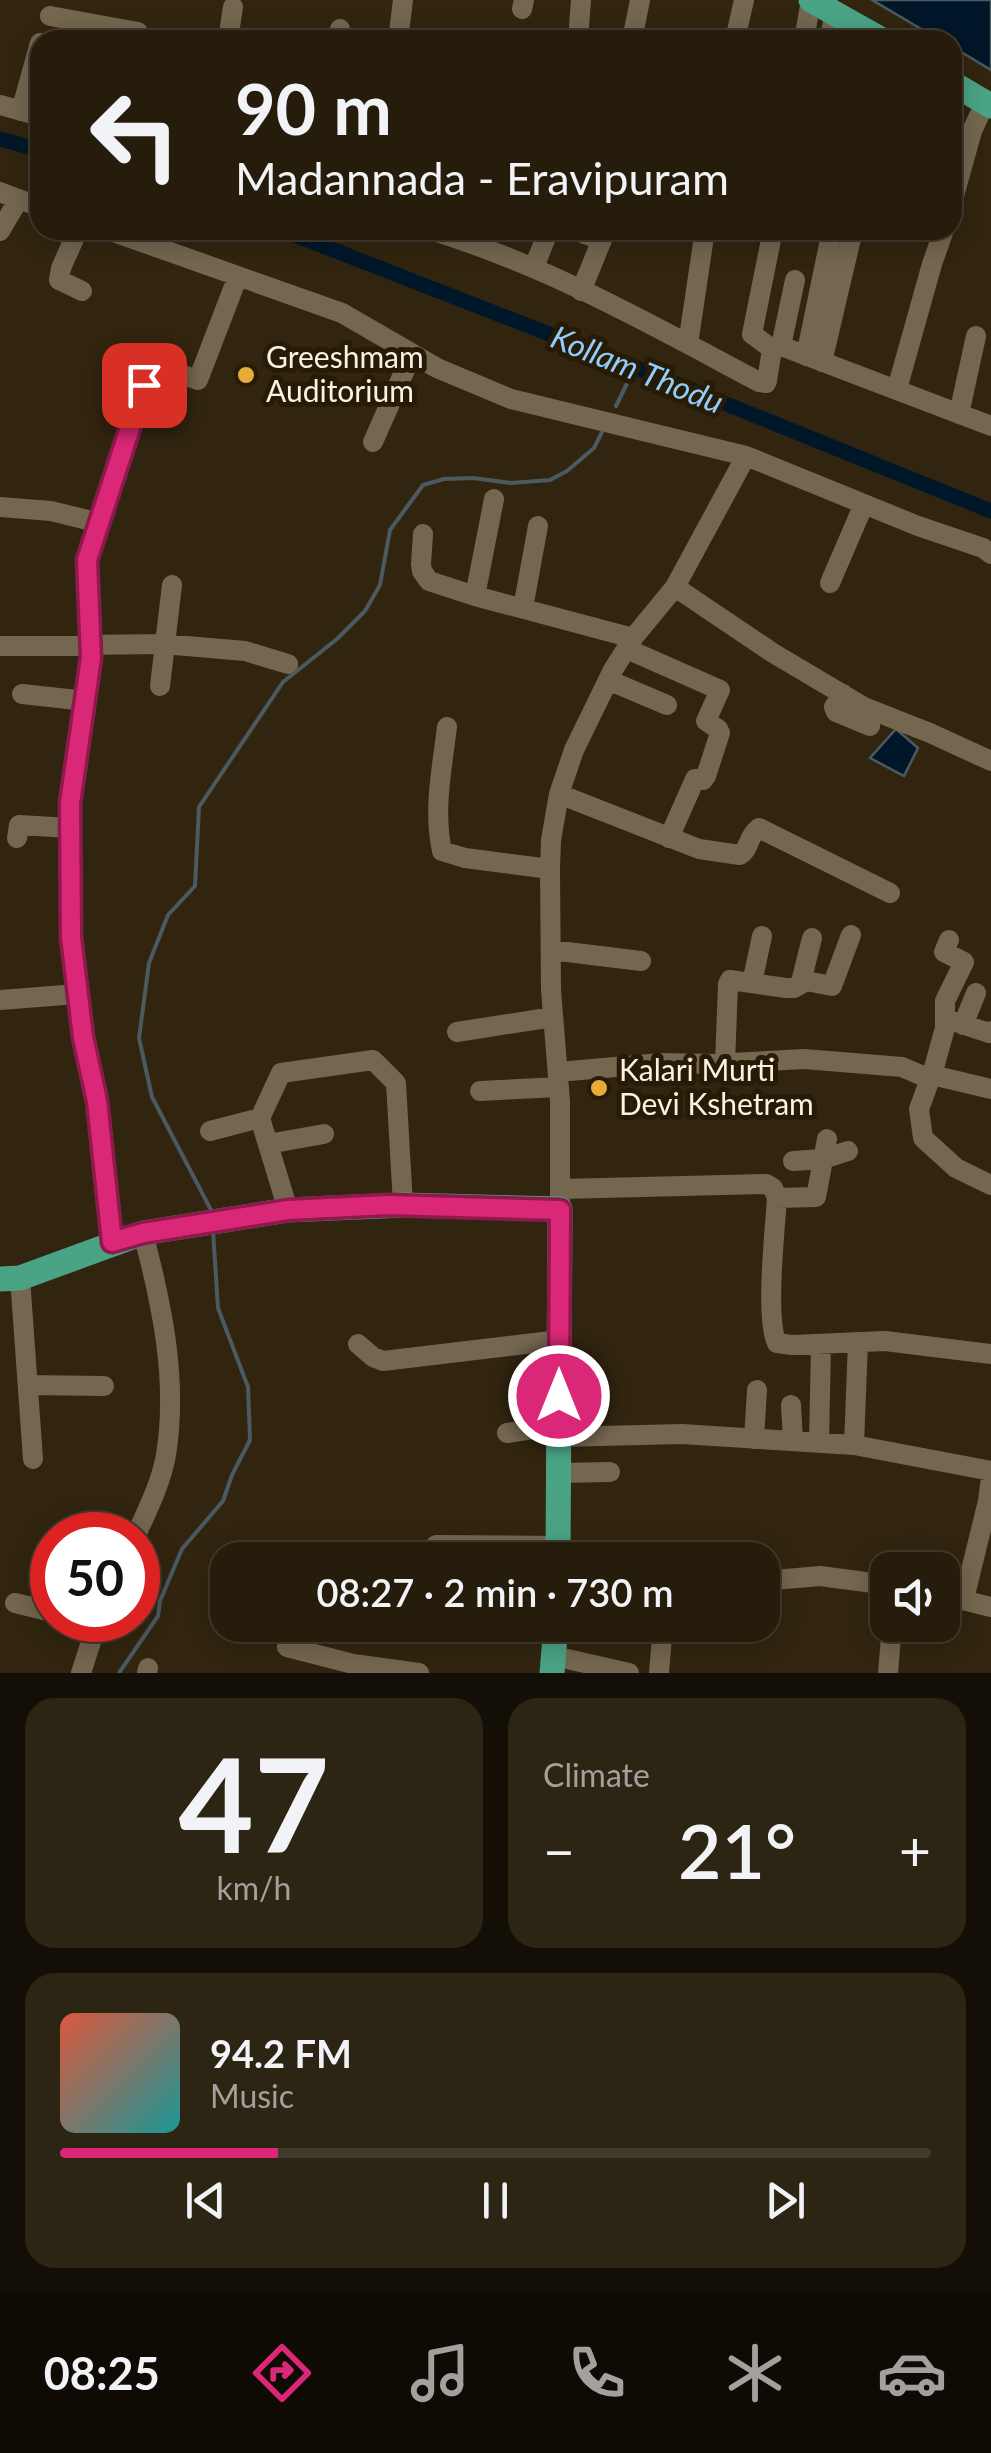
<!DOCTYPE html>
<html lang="en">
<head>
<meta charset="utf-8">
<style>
  :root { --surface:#251c0b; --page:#2d2514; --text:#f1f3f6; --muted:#a3a19d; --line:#423a2c; --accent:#db2777 }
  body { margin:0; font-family:Lato,sans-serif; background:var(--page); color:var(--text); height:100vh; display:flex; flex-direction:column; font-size:38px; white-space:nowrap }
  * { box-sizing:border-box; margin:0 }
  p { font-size:32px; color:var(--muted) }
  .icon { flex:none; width:55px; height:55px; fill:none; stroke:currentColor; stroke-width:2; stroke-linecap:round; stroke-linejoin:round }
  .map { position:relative; height:1673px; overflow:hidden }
  .drawer { display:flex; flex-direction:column; gap:25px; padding:25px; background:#140f06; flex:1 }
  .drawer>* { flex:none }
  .top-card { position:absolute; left:30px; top:30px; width:932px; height:210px; border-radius:30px; box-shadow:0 5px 25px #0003,0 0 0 2px var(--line); background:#251c0b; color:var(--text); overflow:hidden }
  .fabs { position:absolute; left:870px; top:1552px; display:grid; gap:20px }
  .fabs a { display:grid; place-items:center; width:90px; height:90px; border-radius:20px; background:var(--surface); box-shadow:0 5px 25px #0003,0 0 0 2px var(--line); font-size:50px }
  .speed { position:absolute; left:30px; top:1512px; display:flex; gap:20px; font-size:50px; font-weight:700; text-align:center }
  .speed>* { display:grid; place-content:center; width:130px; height:130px; border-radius:50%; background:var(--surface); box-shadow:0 5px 25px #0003,0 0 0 2px var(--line); line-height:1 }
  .speed .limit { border:15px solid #d22; background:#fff; color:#111 }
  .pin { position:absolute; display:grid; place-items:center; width:85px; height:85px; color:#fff; margin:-42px; border-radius:20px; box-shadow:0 5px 15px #0006 }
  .me { position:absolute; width:110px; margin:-55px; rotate:0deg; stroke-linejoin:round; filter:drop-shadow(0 0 8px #0008) }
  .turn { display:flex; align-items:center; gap:35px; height:210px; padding:0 40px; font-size:45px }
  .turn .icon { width:130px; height:130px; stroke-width:2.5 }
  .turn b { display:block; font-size:70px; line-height:85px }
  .big { font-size:75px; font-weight:600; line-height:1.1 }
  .drawer .widget { flex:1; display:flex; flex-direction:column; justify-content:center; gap:15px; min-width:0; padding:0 35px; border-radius:30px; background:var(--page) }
  .drawer .dial { align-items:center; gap:0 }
  .dial b { font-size:130px; line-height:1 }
  .song { display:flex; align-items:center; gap:30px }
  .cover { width:120px; height:120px; border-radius:15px; background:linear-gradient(135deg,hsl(10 70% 55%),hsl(180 70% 35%)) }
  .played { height:10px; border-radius:5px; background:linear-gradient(90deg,var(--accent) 25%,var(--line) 25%) }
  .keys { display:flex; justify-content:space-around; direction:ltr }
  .heat { display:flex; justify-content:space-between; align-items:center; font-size:55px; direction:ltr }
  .drawer .tiles { flex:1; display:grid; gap:25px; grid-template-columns:1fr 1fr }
  .widget:last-child { grid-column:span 2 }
  .trip { position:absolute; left:210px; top:1542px; width:570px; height:100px; border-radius:30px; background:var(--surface); box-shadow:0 5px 25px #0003,0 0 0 2px var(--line); font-weight:600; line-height:100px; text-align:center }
  .tabs { display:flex; height:160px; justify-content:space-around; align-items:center; background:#0f0b04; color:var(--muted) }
  .tabs .icon { width:70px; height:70px }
  .tabs .active { color:var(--accent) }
  .tabs b { font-size:45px; color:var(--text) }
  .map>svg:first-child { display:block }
  .water { fill:#001729; stroke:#4b5961; stroke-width:2.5 }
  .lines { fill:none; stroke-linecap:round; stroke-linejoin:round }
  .stream { stroke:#4b5961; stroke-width:4 }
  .canal { stroke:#001729; stroke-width:15 }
  .minor { stroke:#74664f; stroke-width:20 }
  .major { stroke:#49a384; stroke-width:25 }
  .route-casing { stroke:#8e194d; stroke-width:25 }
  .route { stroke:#db2777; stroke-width:18 }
  .poi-dot { fill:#e7ac37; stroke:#271b06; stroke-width:4 }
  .labels { text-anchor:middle; stroke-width:10; stroke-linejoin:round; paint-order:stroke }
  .poi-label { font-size:30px; fill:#faf2e5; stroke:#271b06; text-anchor:start }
  .water-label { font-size:32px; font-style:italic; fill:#90cdfc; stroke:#271b06 }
</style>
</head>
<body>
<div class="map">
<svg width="991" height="1673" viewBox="0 0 991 1673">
  <rect width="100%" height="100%" fill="#31250f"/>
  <path class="water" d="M872,0h119v70l-38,-23 -1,-7h-12z
    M896,729l22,19 -14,28 -34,-18z"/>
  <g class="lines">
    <path class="stream" d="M616,406l19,-39
      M212,1212l-60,-115 -13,-59 10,-75 19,-48 27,-29 4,-79 84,-125 54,-43 28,-28 15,-26 10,-55 33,-45 21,-6 29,-1 38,5 39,-3 17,-9 27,-23 9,-18
      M119,1673l39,-57 2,-15 22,-52 41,-48 9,-26 18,-35 -2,-53 -30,-79 -5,-77"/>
    <path class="canal" d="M0,139l40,11
      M282,230l380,148 329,133"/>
    <path class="minor" d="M522,9l2,-9
      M50,16l88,16
      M228,40l5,-33
      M339,40l1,-11
      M398,40l5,-40
      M578,40l3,-40
      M632,40l8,-40
      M735,40l9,-40
      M804,40l7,-40
      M829,40l6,-26
      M0,105l40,11
      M21,111l19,-68
      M0,192l40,15
      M952,203l20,-72 13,-28
      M78,230l-17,38 -2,12 23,11
      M108,230l234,83 95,55 74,31 235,57 -71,131 -42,51 -20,32 -39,80 -15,44 -8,46 -1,29 1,121 9,111v108
      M430,230c116,35 222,95 329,152l7,1 1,-2 5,-32 9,-3 210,80
      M574,230l28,10
      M0,231l19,-32
      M534,267l15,-37
      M581,291l25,-61
      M688,344l17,-114
      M781,346l14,-66
      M772,349l-20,-15 21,-104
      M806,356l26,-126
      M822,362l31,-132
      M897,389l35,-125 12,-34
      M959,414l17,-78
      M373,442l39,-88
      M746,456l172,70 65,22 8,6
      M0,507l51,4 49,12
      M423,534l-2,30 1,7 7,10 46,15 158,42
      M830,583l34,-79
      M675,587l98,66 91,54 66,26 61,28
      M475,596l19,-97
      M523,608l15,-82
      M0,646l163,-2 82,7 43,13
      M627,649l93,41 -14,31 12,8 2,4 -14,43 -3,4 -8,-1 -26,59
      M608,680l59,25
      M160,686l12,-101
      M22,694l64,7
      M843,694l-9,13 2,5 34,14
      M447,727c-5,42 -14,83 -5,124l23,7 85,11
      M559,794l140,55 41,6c10,-6 7,-18 19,-27l131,65
      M17,838l2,-13 51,3
      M551,950l90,11
      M801,982l11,-44
      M752,983l10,-47
      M0,1000l77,-6
      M947,1019l42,14 2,-2
      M963,1025l13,-32
      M457,1032l96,-15
      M725,1064l3,-80 2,-4 56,8h8l12,-7 26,5 19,-51
      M558,1072l103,-9 53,1 90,-5 98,8 28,12 2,-4 59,14
      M932,1075l13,-47v-27l19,-39 -20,-10 5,-12
      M930,1079l-11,30 4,29 33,30 35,17
      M480,1091l79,-4
      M210,1131l50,-13
      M268,1144l56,-10
      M793,1161l30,-2 25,-8
      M560,1189l206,-5 7,4 4,10c-2,31 -12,121 0,145l15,2 93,-4 106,13
      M777,1198l39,-1 11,-58
      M288,1210l-28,-92 21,-45 92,-13 23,23 7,122
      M112,1242l-15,-141 -14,-64 -12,-100 -1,-134 21,-145 -4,-97 64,-197 47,16 40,-104
      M20,1278l13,181
      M358,1344l15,13 10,4 177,-21
      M28,1385l76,1
      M791,1405l2,36
      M507,1433l52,-8
      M559,1437l123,-3 172,11 137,26
      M754,1439l3,-49
      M819,1443l2,-99
      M854,1445l4,-103
      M559,1473l51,-1
      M136,1535c12,-26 25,-52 30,-80 12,-75 -4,-150 -23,-222
      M436,1545l122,1
      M762,1581l58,-5 68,9
      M942,1595l49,12
      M964,1599l24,-98 3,-23
      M15,1603l37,9
      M287,1647l66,17 66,9
      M554,1656l75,17
      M81,1673l17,-53
      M147,1673l1,-5
      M659,1673l4,-48
      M888,1673l4,-48"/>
    <path class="major" d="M811,0l71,40
      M952,83l39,23
      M0,1279l20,-1 123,-45 145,-23 115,-5 157,4 -2,351
      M552,1673l4,-48"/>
  </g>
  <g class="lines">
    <defs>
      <path id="route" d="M144,385l-57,175 4,98 -21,145 1,134 12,100 14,64 15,141 31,-9 145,-23 100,-5 172,5 -1,186"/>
    </defs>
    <use href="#route" class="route-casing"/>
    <use href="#route" class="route"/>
  </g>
  <g class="poi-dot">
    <circle cx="246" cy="375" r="10"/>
    <circle cx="599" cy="1088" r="10"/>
  </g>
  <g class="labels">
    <g class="poi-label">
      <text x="266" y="368">Greeshmam<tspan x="266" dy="34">Auditorium</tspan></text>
      <text x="619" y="1081">Kalari Murti<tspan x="619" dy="34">Devi Kshetram</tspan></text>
    </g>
    <g class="water-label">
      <text transform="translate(637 370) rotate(22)" y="11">Kollam Thodu</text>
    </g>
  </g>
</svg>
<div class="fabs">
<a><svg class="icon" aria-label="sound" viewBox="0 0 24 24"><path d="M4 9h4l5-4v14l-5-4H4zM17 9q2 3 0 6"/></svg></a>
</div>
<div class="speed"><div class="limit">50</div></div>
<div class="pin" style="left:144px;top:385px;background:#d93025"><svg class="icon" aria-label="arrive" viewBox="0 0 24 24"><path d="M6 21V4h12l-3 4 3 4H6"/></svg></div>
<svg class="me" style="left:559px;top:1396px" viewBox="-20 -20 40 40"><circle r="17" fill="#db2777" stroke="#fff" stroke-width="3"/><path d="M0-11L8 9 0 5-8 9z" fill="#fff"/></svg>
<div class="trip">08:27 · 2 min · 730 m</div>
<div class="top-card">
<div class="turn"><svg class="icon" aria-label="left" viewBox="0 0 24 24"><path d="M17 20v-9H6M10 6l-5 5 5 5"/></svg><div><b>90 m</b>Madannada - Eravipuram</div></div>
</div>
</div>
<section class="drawer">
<div class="tiles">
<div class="widget dial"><b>47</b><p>km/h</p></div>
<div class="widget"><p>Climate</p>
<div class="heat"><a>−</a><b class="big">21°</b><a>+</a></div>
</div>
<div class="widget">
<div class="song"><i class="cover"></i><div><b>94.2 FM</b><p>Music</p></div></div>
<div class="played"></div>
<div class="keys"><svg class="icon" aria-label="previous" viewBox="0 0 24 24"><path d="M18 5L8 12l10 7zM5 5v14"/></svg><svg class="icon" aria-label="pause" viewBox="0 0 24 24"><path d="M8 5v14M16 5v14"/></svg><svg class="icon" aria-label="next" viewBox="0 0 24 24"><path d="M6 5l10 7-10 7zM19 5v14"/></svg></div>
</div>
</div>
</section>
<nav class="tabs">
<b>08:25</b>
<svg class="icon active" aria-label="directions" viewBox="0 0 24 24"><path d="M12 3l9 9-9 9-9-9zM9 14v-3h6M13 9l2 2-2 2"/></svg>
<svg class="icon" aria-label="music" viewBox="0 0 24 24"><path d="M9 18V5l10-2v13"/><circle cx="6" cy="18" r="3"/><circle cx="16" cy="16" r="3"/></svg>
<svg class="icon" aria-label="phone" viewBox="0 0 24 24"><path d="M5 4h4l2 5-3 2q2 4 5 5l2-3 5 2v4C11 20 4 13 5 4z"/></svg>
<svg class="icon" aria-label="climate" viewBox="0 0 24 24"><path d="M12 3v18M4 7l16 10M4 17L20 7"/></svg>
<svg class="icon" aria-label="car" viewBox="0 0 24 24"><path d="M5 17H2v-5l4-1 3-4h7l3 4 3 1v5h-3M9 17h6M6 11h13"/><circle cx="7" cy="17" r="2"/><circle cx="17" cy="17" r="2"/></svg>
</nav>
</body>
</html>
